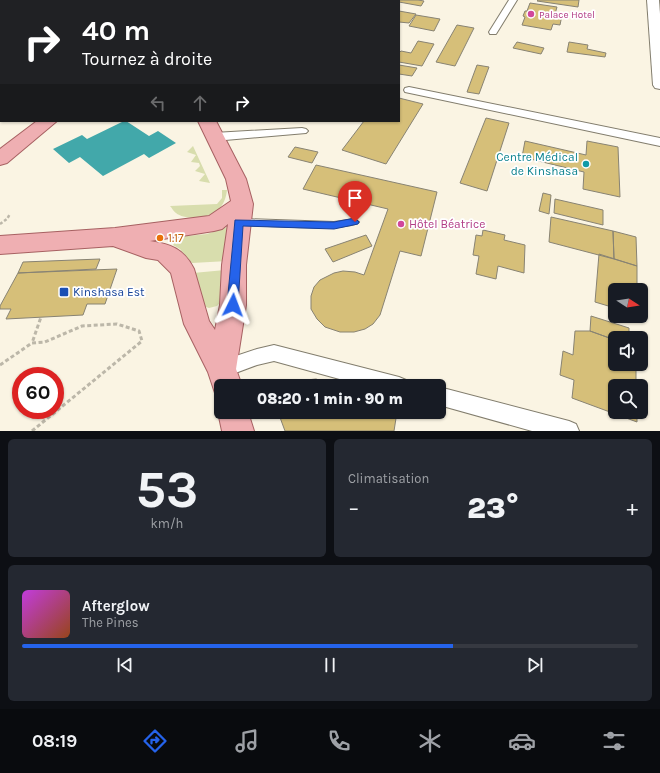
<!DOCTYPE html>
<html lang="fr">
<head>
<meta charset="utf-8">
<style>
  :root { --surface:#171b24; --page:#242831; --text:#f1f3f6; --muted:#9ea1a6; --line:#363941; --accent:#2563eb }
  body { margin:0; font-family:Karla,sans-serif; background:var(--page); color:var(--text); height:100vh; display:flex; flex-direction:column; font-size:15px; white-space:nowrap }
  * { box-sizing:border-box; margin:0 }
  p { font-size:13px; color:var(--muted) }
  .icon { flex:none; width:22px; height:22px; fill:none; stroke:currentColor; stroke-width:2; stroke-linecap:round; stroke-linejoin:round }
  .map { position:relative; height:431px; overflow:hidden }
  .drawer { display:flex; flex-direction:column; gap:8px; padding:8px; background:#0d0f14; flex:1 }
  .drawer>* { flex:none }
  .top-card { position:absolute; left:0px; top:0px; width:400px; height:122px; box-shadow:0 1px 3px #0004; background:#202124; color:#fff; overflow:hidden }
  .needle { width:26px; rotate:102deg }
  .tools { position:absolute; left:608px; top:283px; display:grid; gap:8px }
  .tools a { display:grid; place-items:center; width:40px; height:40px; border-radius:6px; background:var(--surface); box-shadow:0 1px 3px #0004; font-size:20px }
  .speed { position:absolute; left:12px; top:367px; display:flex; gap:8px; font-size:20px; font-weight:700; text-align:center }
  .speed>* { display:grid; place-content:center; width:52px; height:52px; border-radius:50%; background:var(--surface); box-shadow:0 1px 3px #0004; line-height:1 }
  .speed .limit { border:6px solid #d22; background:#fff; color:#111 }
  .pin { position:absolute; display:grid; place-items:center; width:34px; height:34px; color:#fff; margin:-41px -17px; border-radius:50% 50% 50% 0; rotate:-45deg; box-shadow:0 0 4px #0007 }
  .pin .icon { rotate:45deg }
  .me { position:absolute; width:44px; margin:-22px; rotate:3deg; stroke-linejoin:round; filter:drop-shadow(0 0 3px #0008) }
  .turn { display:flex; align-items:center; gap:14px; height:84px; padding:0 16px; font-size:18px }
  .turn .icon { width:52px; height:52px; stroke-width:2.5 }
  .turn b { display:block; font-size:28px; line-height:34px }
  .lanes { display:flex; align-items:center; height:38px; padding:0 16px; background:#0003; justify-content:center; gap:20px; direction:ltr }
  .lanes .off { opacity:.35 }
  .big { font-size:30px; font-weight:800; line-height:1.1 }
  .drawer .tile { flex:1; display:flex; flex-direction:column; justify-content:center; gap:6px; min-width:0; padding:0 14px; border-radius:6px; background:var(--page) }
  .drawer .dial { align-items:center; gap:0 }
  .dial b { font-size:52px; line-height:1 }
  .song { display:flex; align-items:center; gap:12px }
  .cover { width:48px; height:48px; border-radius:6px; background:linear-gradient(135deg,hsl(290 70% 55%),hsl(20 70% 35%)) }
  .played { height:4px; border-radius:2px; background:linear-gradient(90deg,var(--accent) 70%,var(--line) 70%) }
  .keys { display:flex; justify-content:space-around; direction:ltr }
  .heat { display:flex; justify-content:space-between; align-items:center; font-size:22px; direction:ltr }
  .drawer .tiles { flex:1; display:grid; gap:8px; grid-template-columns:1fr 1fr }
  .tile:last-child { grid-column:span 2 }
  .trip { position:absolute; left:214px; top:379px; width:232px; height:40px; border-radius:6px; background:var(--surface); box-shadow:0 1px 3px #0004; font-weight:800; line-height:40px; text-align:center }
  .tabs { display:flex; height:64px; justify-content:space-around; align-items:center; background:#090b0e; color:var(--muted) }
  .tabs .icon { width:28px; height:28px }
  .tabs .current { color:var(--accent) }
  .tabs b { font-size:18px; color:var(--text) }
  .map>svg:first-child { display:block }
  .green { fill:#d8ddad }
  .water { fill:#42a8aa }
  .building { fill:#d6bf79; stroke:#888373 }
  .lines { fill:none; stroke-linecap:round; stroke-linejoin:round }
  .service-casing { stroke:#827d6d; stroke-width:2 }
  .minor-casing { stroke:#827d6d; stroke-width:2 }
  .tertiary-casing { stroke:#827d6d; stroke-width:2 }
  .secondary-casing { stroke:#827d6d; stroke-width:2 }
  .primary-casing { stroke:#a76162; stroke-width:2 }
  .path-far1 { stroke:#bcb7a9; stroke-width:2.5; stroke-dasharray:3 2; stroke-linecap:butt }
  .path { stroke:#bcb7a9; stroke-width:3; stroke-dasharray:4 2.5; stroke-linecap:butt }
  .service { fill:#fff; fill-rule:evenodd }
  .minor { fill:#fff; fill-rule:evenodd }
  .tertiary { fill:#fff; fill-rule:evenodd }
  .secondary { fill:#fff; fill-rule:evenodd }
  .primary { fill:#efafb2; fill-rule:evenodd }
  .route { fill:#2563eb; stroke:#184099 }
  .hotel-dot { fill:#d1479c; stroke:#fff; stroke-width:1.5 }
  .culture-dot { fill:#0f9aa8; stroke:#fff; stroke-width:1.5 }
  .food-dot { fill:#e8710a; stroke:#fff; stroke-width:1.5 }
  .transit-dot { fill:#1a4fb4; stroke:#fff; stroke-width:1.5 }
  .labels { text-anchor:middle; stroke-width:3.5; stroke-linejoin:round; paint-order:stroke }
  .far-hotel-label { font-size:10px; fill:#b23c85; stroke:#fff; text-anchor:start }
  .culture-label { font-size:12px; fill:#0d838f; stroke:#fff; text-anchor:end }
  .hotel-label { font-size:12px; fill:#b23c85; stroke:#fff; text-anchor:start }
  .food-label { font-size:12px; fill:#c56008; stroke:#fff; text-anchor:start }
  .transit-label { font-size:12px; fill:#164399; stroke:#fff; text-anchor:start }
</style>
</head>
<body>
<div class="map">
<svg width="660" height="431" viewBox="0 0 660 431">
  <rect width="100%" height="100%" fill="#faf4e3"/>
  <path class="green" d="M193,146l17,37 -11,-2 6,-7 -10,-3 5,-5 -1,-3 -8,-1 5,-7 -9,-3z
    M222,190h5c-1,8 -3,14 -9,20 -9,8 -32,11 -42,3 -2,-1 -4,-5 -6,-7l47,-2 5,-6z
    M230,226l-2,35 -36,2 -12,-14 -7,-4 5,-8 29,-3z
    M225,270l-4,32 -4,4 -8,2 -6,-2 -10,-33z"/>
  <path class="water" d="M124,121h2l23,15 9,-5 18,12 -27,15 -5,-4 -41,22 -23,-19 -11,6 -16,-14 29,-14 5,4z"/>
  <path class="building" d="M398,0h20l6,1 -3,5 -22,-4z
    M579,0l-1,7 -41,-6 1,-1z
    M530,3l27,4 -2,7 7,1 -2,10 -7,-1 -2,6 -29,-5 3,-8 -2,-1 2,-5h2z
    M399,11l17,3 -7,9 -10,-1z
    M416,15l24,4 -6,12 -25,-5z
    M457,25l17,3 -19,38 -19,-4z
    M418,41l16,3 -12,22 -23,-4v-9l2,-2 10,2z
    M517,42l27,6 -3,6 -28,-6z
    M569,42l19,3 -1,4 19,4 -1,4 -38,-5z
    M399,65l18,3 -5,8 -13,-2z
    M477,65l12,2 -10,27 -12,-2z
    M399,98l24,6 -37,60 -44,-14 22,-29h35z
    M486,118l23,5 -22,68 -27,-8z
    M525,141l61,14 1,-14 31,6 2,50 -37,-8 1,-17 -62,-15z
    M295,147l23,5 -6,11 -24,-6z
    M316,165l121,27 -16,64 -21,-5 -20,64 -7,9 -8,5 -11,3h-14l-15,-5 -8,-8 -6,-10v-13l3,-9 6,-7 14,-7 9,-2 12,1 9,3 24,-66 -85,-20z
    M543,193l8,2 -2,19 -10,-3z
    M555,199l48,11v15l-49,-12z
    M551,217l62,14 1,28 -65,-17z
    M483,230l22,5 -1,5 21,5 -1,28 -26,-7 -2,13 -20,-5 3,-18 -6,-1 3,-20 6,1z
    M613,231l23,6 1,29 -23,-7z
    M366,235l6,11 -39,16 -8,-13z
    M599,254l38,12v24h-22v18l-20,-6z
    M100,259l-4,10 -78,4 5,-11z
    M117,269l-12,35h-18l-4,11 -77,4 5,-10h-11v-3l18,-33z
    M591,316l38,12v10h-14v2l-25,-9z
    M575,331h15l25,9v24h21v22h-21v26h22v10l-65,-24 2,-18 -14,-5 3,-24 10,4z
    M316,379l22,7h-46l5,-5z
    M278,412h119l-3,19h-109z"/>
  <g class="lines">
    <defs>
      <path id="service" d="M315,0h13l-1,1h-13z
        M243,219l91,3 21,-3 4,3c-10,10 -98,3 -116,3l-4,-3z"/>
      <path id="minor" d="M509,0h8l-21,34h-6l-1,-2z
        M409,87l251,51v8l-255,-54 -1,-2 1,-2z
        M302,128l4,1 2,2 -2,2 -92,8 -4,-1 -2,-3 2,-3 4,-1z
        M274,345l125,32 7,3 2,6h-43l-91,-25 -17,4 -35,13 -7,-3 -2,-6 2,-6 42,-14z
        M439,387l130,34 7,3 3,7h-47l-93,-26z"/>
      <path id="tertiary" d="M120,0h10l1,1h-10z"/>
      <path id="secondary" d="M647,0h12l1,14v75l-5,-1 -2,-3z"/>
      <path id="primary" d="M174,0h12v1h-12z
        M37,121h20l-50,42 -7,2v-16z
        M198,121h18l30,58 7,25 -7,61v40l-10,64 6,17h-21v12l-5,-2 -8,-24 -24,-48 -13,-51 -13,-13 -12,-2 -33,-12 -113,8v-18l115,-8 94,-12 22,-15 -5,-22zM228,224l-6,41 -2,40 -5,25 -6,-9 -15,-52c-10,-20 -23,-25 -44,-28l64,-10 8,-2z
        M221,404v8h27l6,19h-32l-4,-19z"/>
    </defs>
    <use href="#service" class="service-casing"/>
    <use href="#minor" class="minor-casing"/>
    <use href="#tertiary" class="tertiary-casing"/>
    <use href="#secondary" class="secondary-casing"/>
    <use href="#primary" class="primary-casing"/>
    <path class="path-far1" d="M0,224l7,-5 3,-5"/>
    <path class="path" d="M0,365l32,-22
      M32,431l110,-90 -3,-10 -22,-7 -35,2 -37,16 -13,1 9,-26"/>
    <use href="#service" class="service"/>
    <use href="#minor" class="minor"/>
    <use href="#tertiary" class="tertiary"/>
    <use href="#secondary" class="secondary"/>
    <use href="#primary" class="primary"/>
  </g>
  <path class="route" d="M355,218l4,4 -1,2 -24,5 -91,-3 -5,79 -2,4 -3,1 -4,-1 -2,-4 8,-85 99,2z"/>
  <g class="hotel-dot">
    <circle cx="531" cy="14" r="4"/>
    <circle cx="401" cy="224" r="4"/>
  </g>
  <circle class="culture-dot" cx="586" cy="164" r="4"/>
  <circle class="food-dot" cx="160" cy="238" r="4"/>
  <rect class="transit-dot" x="59" y="287" width="10" height="10" rx="2"/>
  <g class="labels">
    <g class="far-hotel-label">
      <text x="539" y="18">Palace Hotel</text>
    </g>
    <g class="culture-label">
      <text x="578" y="161">Centre Médical<tspan x="578" dy="14">de Kinshasa</tspan></text>
    </g>
    <g class="hotel-label">
      <text x="409" y="228">Hôtel Béatrice</text>
    </g>
    <g class="food-label">
      <text x="168" y="242">1.17</text>
    </g>
    <g class="transit-label">
      <text x="73" y="296">Kinshasa Est</text>
    </g>
  </g>
</svg>
<div class="tools">
<a><svg class="needle" viewBox="-14 -14 28 28"><path d="M0-13l5 13h-10z" fill="#e53935"/><path d="M0 13l5-13h-10z" fill="#9ea1a6"/></svg></a>
<a><svg class="icon" aria-label="sound" viewBox="0 0 24 24"><path d="M4 9h4l5-4v14l-5-4H4zM17 9q2 3 0 6"/></svg></a>
<a><svg class="icon" aria-label="search" viewBox="0 0 24 24"><circle cx="10" cy="10" r="6"/><path d="M15 15l6 6"/></svg></a>
</div>
<div class="speed"><div class="limit">60</div></div>
<div class="pin" style="left:355px;top:222px;background:#d93025"><svg class="icon" aria-label="arrive" viewBox="0 0 24 24"><path d="M6 21V4h12l-3 4 3 4H6"/></svg></div>
<svg class="me" style="left:233px;top:305px" viewBox="-20 -20 40 40"><path d="M0-17L14 15 0 8-14 15z" fill="#2563eb" stroke="#fff" stroke-width="4"/></svg>
<div class="trip">08:20 · 1 min · 90 m</div>
<div class="top-card">
<div class="turn"><svg class="icon" aria-label="right" viewBox="0 0 24 24"><path d="M7 20v-9h11M14 6l5 5-5 5"/></svg><div><b>40 m</b>Tournez à droite</div></div>
<div class="lanes"><svg class="icon off" aria-label="left" viewBox="0 0 24 24"><path d="M17 20v-9H6M10 6l-5 5 5 5"/></svg><svg class="icon off" aria-label="ahead" viewBox="0 0 24 24"><path d="M12 20V5M6 11l6-6 6 6"/></svg><svg class="icon" aria-label="right" viewBox="0 0 24 24"><path d="M7 20v-9h11M14 6l5 5-5 5"/></svg></div>
</div>
</div>
<section class="drawer">
<div class="tiles">
<div class="tile dial"><b>53</b><p>km/h</p></div>
<div class="tile"><p>Climatisation</p>
<div class="heat"><a>−</a><b class="big">23°</b><a>+</a></div>
</div>
<div class="tile">
<div class="song"><i class="cover"></i><div><b>Afterglow</b><p>The Pines</p></div></div>
<div class="played"></div>
<div class="keys"><svg class="icon" aria-label="previous" viewBox="0 0 24 24"><path d="M18 5L8 12l10 7zM5 5v14"/></svg><svg class="icon" aria-label="pause" viewBox="0 0 24 24"><path d="M8 5v14M16 5v14"/></svg><svg class="icon" aria-label="next" viewBox="0 0 24 24"><path d="M6 5l10 7-10 7zM19 5v14"/></svg></div>
</div>
</div>
</section>
<nav class="tabs">
<b>08:19</b>
<svg class="icon current" aria-label="directions" viewBox="0 0 24 24"><path d="M12 3l9 9-9 9-9-9zM9 14v-3h6M13 9l2 2-2 2"/></svg>
<svg class="icon" aria-label="music" viewBox="0 0 24 24"><path d="M9 18V5l10-2v13"/><circle cx="6" cy="18" r="3"/><circle cx="16" cy="16" r="3"/></svg>
<svg class="icon" aria-label="phone" viewBox="0 0 24 24"><path d="M5 4h4l2 5-3 2q2 4 5 5l2-3 5 2v4C11 20 4 13 5 4z"/></svg>
<svg class="icon" aria-label="climate" viewBox="0 0 24 24"><path d="M12 3v18M4 7l16 10M4 17L20 7"/></svg>
<svg class="icon" aria-label="car" viewBox="0 0 24 24"><path d="M5 17H2v-5l4-1 3-4h7l3 4 3 1v5h-3M9 17h6M6 11h13"/><circle cx="7" cy="17" r="2"/><circle cx="17" cy="17" r="2"/></svg>
<svg class="icon" aria-label="filters" viewBox="0 0 24 24"><path d="M4 7h16M4 17h16"/><circle cx="9" cy="7" r="2"/><circle cx="15" cy="17" r="2"/></svg>
</nav>
</body>
</html>
